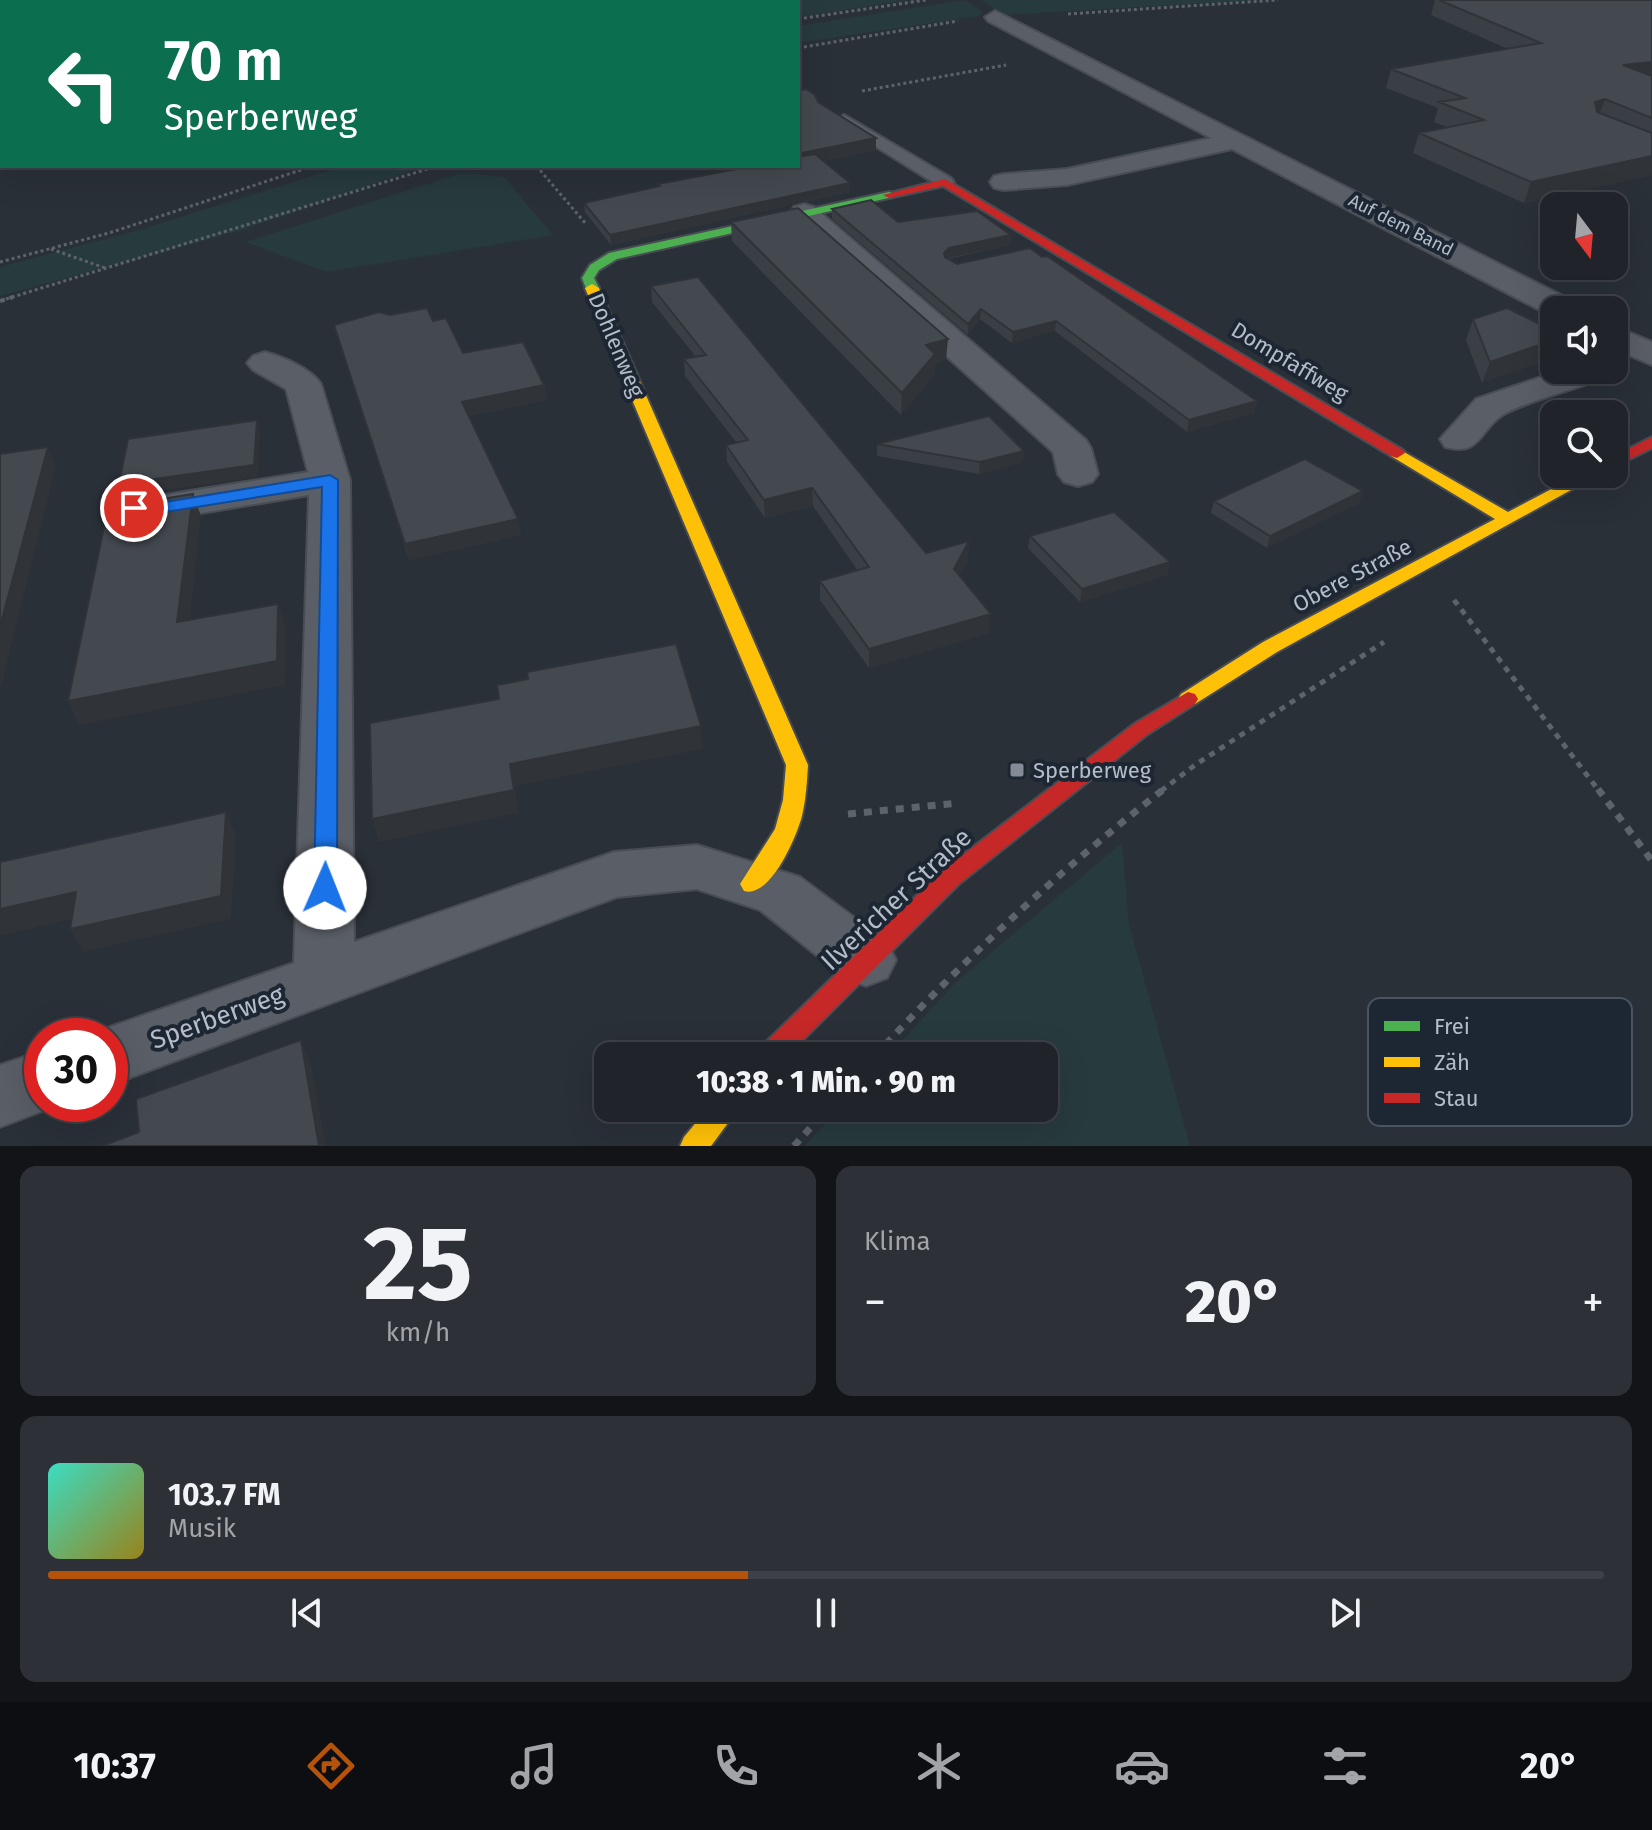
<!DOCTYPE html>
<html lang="de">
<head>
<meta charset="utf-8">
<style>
  :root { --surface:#20242a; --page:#2d3036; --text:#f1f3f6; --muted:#a2a4a8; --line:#3d4147; --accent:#b45309 }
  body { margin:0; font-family:"Fira Sans",sans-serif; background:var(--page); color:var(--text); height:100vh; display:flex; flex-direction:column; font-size:30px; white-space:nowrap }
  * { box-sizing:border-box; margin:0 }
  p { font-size:26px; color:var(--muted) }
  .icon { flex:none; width:44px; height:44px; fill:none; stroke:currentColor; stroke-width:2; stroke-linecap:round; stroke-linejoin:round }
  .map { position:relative; height:1146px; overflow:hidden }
  .details { display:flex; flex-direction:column; gap:20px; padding:20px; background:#121417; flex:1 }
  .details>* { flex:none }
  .banner { position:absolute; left:0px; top:0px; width:800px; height:168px; box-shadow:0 8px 32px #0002,0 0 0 2px var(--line); background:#0b6e4f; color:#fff; overflow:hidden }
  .needle { width:52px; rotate:164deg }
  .buttons { position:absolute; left:1540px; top:192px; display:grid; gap:16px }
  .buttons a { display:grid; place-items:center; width:88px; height:88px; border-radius:16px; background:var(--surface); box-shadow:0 8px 32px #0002,0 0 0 2px var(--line); font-size:40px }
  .speed { position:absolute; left:24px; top:1018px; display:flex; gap:16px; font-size:40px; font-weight:700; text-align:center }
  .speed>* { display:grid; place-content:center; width:104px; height:104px; border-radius:50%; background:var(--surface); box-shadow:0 8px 32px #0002,0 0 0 2px var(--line); line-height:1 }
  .speed .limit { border:12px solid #d22; background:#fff; color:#111 }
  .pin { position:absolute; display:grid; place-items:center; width:68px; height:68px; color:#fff; margin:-34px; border:4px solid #fff; border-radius:50%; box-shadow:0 2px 8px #0007 }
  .me { position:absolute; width:88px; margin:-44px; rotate:1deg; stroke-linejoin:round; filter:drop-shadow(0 0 6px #0008) }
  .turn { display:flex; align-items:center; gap:28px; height:168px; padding:0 32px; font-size:36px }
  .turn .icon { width:104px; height:104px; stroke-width:2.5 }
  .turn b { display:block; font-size:56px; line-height:68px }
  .big { font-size:60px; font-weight:800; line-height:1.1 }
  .details .card { flex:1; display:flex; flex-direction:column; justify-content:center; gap:12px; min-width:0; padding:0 28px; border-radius:16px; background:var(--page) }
  .details .dial { align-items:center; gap:0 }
  .dial b { font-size:104px; line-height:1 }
  .song { display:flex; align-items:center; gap:24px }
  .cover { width:96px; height:96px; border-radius:12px; background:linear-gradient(135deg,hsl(170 70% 55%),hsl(50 70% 35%)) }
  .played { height:8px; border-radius:4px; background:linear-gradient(90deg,var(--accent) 45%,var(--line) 45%) }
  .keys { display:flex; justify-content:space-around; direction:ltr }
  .heat { display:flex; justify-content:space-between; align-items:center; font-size:44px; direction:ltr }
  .details .tiles { flex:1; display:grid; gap:20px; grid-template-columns:1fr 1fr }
  .card:last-child { grid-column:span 2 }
  .trip { position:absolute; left:594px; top:1042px; width:464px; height:80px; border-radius:16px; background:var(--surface); box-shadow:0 8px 32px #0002,0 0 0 2px var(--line); font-weight:800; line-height:80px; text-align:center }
  .tab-bar { display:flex; height:128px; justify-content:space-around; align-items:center; background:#0d0e11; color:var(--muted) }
  .tab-bar .icon { width:56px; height:56px }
  .tab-bar .active { color:var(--accent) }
  .tab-bar b { font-size:36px; color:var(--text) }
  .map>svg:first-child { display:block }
  .green { fill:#273a3e }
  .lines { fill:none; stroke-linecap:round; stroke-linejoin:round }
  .lane-casing { stroke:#484c53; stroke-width:4 }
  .street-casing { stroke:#484c53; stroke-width:4 }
  .fast-casing { stroke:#484c53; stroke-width:4 }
  .slow-casing { stroke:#484c53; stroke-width:4 }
  .jam-casing { stroke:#484c53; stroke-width:4 }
  .path-far3 { stroke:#5d636a; stroke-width:3; stroke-dasharray:3 3; stroke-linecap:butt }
  .path-far2 { stroke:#5d636a; stroke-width:4; stroke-dasharray:5 5; stroke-linecap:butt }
  .path-far1 { stroke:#5d636a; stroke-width:5; stroke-dasharray:6 6; stroke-linecap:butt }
  .path { stroke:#5d636a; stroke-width:7; stroke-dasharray:8 8; stroke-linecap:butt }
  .lane { fill:#5a5e66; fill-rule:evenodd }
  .street { fill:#5a5e66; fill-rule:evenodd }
  .fast { fill:#4caf50; fill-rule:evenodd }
  .slow { fill:#ffc107; fill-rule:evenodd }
  .jam { fill:#c62828; fill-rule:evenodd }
  .wall { fill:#3a3f45 }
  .shaded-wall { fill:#303338 }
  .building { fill:#444950; stroke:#303338; stroke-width:2 }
  .route { fill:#1a73e8; stroke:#114b97; stroke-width:2 }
  .poi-dot { fill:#848b96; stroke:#1d2633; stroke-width:3 }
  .labels { text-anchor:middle; stroke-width:8; stroke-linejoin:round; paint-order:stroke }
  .far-street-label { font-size:18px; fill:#b4bcc9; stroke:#1d2633 }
  .street-label { font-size:22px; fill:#b4bcc9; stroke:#1d2633 }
  .poi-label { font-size:22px; fill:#b4bcc9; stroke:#1d2633; text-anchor:start }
  .near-street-label { font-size:26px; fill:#b4bcc9; stroke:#1d2633 }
  .key { fill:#1d2633; stroke:#4a5360; stroke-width:2 }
  .key-label { font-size:22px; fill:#b4bcc9 }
</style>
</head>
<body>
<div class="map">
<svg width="1652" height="1146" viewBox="0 0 1652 1146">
  <rect width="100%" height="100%" fill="#2a3038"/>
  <path class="green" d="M561,0h348l-111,17v-15h-251z
    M965,0l18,12 -5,4 -180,27v-17z
    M981,0h278l-256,15z
    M344,166h81l-183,64 -242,66v-29l143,-38z
    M462,173l42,4 49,58 -226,37 -82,-30z
    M1122,843l7,81 61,222h-385l35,-38h204v-52h-156l68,-74z"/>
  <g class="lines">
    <defs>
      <path id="lane" d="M844,115l107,63 3,4 -3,4h-12l-101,-63 -2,-3z"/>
      <path id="street" d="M995,11l582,292 4,7h-27l-1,7 -321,-168 -165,36 -63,5 -10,-2 -4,-6 4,-6 10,-2 63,-5 144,-31 -223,-117 -3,-4z
        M804,204l10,3 272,233 5,8 7,26 -6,8 -14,4 -14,-4 -6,-8 -5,-22 -259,-233 -4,-6 4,-6z
        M1614,326l38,16v23l-38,-16z
        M265,352c18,5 45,16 56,32l29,96 4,462 260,-90 83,-7 103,32 87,65 9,18 -9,18 -21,8 -21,-8 -85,-68 -63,-21 -80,8 -507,188v-49l-23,-1 207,-72 15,-468 -150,25 -37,-3 -6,-9 6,-9 37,-3 149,-24 -22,-83 -33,-19 -6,-7 6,-7z
        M1562,370h52l-6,7c-22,9 -91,27 -107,39 -23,17 -21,40 -56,31l-5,-8 36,-40z
        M42,1051v53h19l-61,23v-62z"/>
      <path id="fast" d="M889,192l4,1v4l-276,62 -18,11 -5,8 5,10 -2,3h-10l-5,-13 8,-13 19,-12z"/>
      <path id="slow" d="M592,284l7,4 209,477c-1,17 -2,34 -6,51 -6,22 -32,83 -58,75l-4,-7 35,-55 8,-29 3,-35 -201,-477z
        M1397,448l111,64 72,-38h20l-323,178 -82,52h-14l-3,-5 3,-5 82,-52 232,-123 -104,-63 -2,-3z
        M708,1108h31l-28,38h-31l4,-9z"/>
      <path id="jam" d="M945,179l458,271 2,3 -8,5 -6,-2 -448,-270 -54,12 -6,-3z
        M1652,437v11l-38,19v-11z
        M1188,692l7,2 3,5 -3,5 -47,30 -189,150 -172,172h-31l4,-8 183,-178 191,-146z"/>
    </defs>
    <use href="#lane" class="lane-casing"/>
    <use href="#street" class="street-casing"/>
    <use href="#fast" class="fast-casing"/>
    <use href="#slow" class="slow-casing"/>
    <use href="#jam" class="jam-casing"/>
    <path class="path-far3" d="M1068,14l210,-14
      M798,19l128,-19
      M798,48l160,-27
      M862,91l144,-26
      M517,166l22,3 47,55
      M51,249l54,19
      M0,262l109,-29 204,-67
      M6,299l431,-133"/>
    <path class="path-far2" d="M0,301l13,-4"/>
    <path class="path-far1" d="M1454,600l145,191
      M1161,791l34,-26 189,-123"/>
    <path class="path" d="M1598,789l54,72
      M848,814l110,-11
      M875,1056c88,-96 186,-187 289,-267
      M794,1146l34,-38"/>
    <use href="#lane" class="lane"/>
    <use href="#street" class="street"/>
    <use href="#fast" class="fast"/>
    <use href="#slow" class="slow"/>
    <use href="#jam" class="jam"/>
  </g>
  <path class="wall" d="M1435,0h217v175l-128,28 -111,-50 6,-20 28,-6 -13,-5 4,-14 -52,-20 5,-19 117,-20 -77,-34z
    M798,91l20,11 58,48 -53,11 27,22v9l-239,53 -26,-33 -1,-9 74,-17v-2l140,-18z
    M832,209l66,13 113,13 -1,10 -62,14 309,142 -3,12 -67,19 -132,-101 -43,12 -32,-24 -12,16 -136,-116z
    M731,222l215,138 -11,4 -1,11 -33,40 -169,-174z
    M651,286l275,267 43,-12 -1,19 -9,16 30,57 -120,35 -49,-68v-19l38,-10 -45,-65 -48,12 -38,-56 -1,-17 10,-3 -51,-66 -1,-17 12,-2 -44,-55z
    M390,315l73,38 81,32 2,15 -77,16 49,103 3,16 -112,25 -75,-235z
    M1473,319l81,12 -72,52 -16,-43z
    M877,444l147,7 -1,11 -44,12 -102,-18z
    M1363,491l-4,12 -92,45 -56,-35 3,-12z
    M1030,536l140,26 -3,13 -87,27 -52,-54z"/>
  <path class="shaded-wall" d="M1652,62v18l-29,-15z
    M1605,99l-7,19 -3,-16z
    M876,138v12l-74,15v-12z
    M1652,156v19l-128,28 7,-21z
    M850,183v9l-239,53 -1,-10z
    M1011,235l-1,10 -62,13 -4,5v-10l5,-5z
    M981,309l-1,10 -12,16v-11z
    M1056,321l-1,10 -43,12 1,-11z
    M948,339l-2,21 -11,4 -1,11 -33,40 1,-22 24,-48z
    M1554,340v18l-72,25 8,-21z
    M544,385l2,15 -81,17 -3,-15z
    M1257,401l-3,12 -67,19 2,-12z
    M257,420l3,12 -2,45 -134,19 -5,-12z
    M48,447l8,19 -56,225v-64z
    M1024,451l-1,11 -44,12 1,-12z
    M812,488l1,18 -48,12 -1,-18z
    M1363,491l-4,12 -92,45 3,-12z
    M193,494l8,22 -14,130 -10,-24z
    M518,519l3,16 -112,25 -4,-16z
    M969,541l-1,19 -16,28 2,-19z
    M1170,562l-3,13 -87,27 2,-13z
    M278,604l8,24 -1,57 -206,40 -11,-24z
    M991,614l-2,19 -120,35v-19z
    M701,726l2,23 -188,37 4,27 -140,29 -7,-23 138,-55z
    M226,812l10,23 -5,84 -148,33 -13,-23z
    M76,892l13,23 -89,21v-27z
    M301,1040l10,24 15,82h-7z"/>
  <path class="building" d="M1439,0h213v62l-29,3 29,11v42l-47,-19 -10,3 2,10 55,21v23l-121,26 -112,-49 65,-13 -45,-18 26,-4 -74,-29 150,-26z
    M806,89l9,6 3,7 58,36 -74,15 -4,-3v-59z
    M815,154l35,29 -240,52 -26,-32 76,-17 -2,-2 95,-18h45v-9z
    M871,200l27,22 79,-11 34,24 -62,13 -5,5 1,4 12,7 73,-16 12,9 5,-1 210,145 -68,19 -133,-99 -43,11 -32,-23 -13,15 -136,-115z
    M798,208l150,131 -22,6 9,9 -33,39 -171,-171z
    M698,277l228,276 43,-12 -15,28 37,45 -122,35 -49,-68 49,-14 -57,-79 -48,12 -38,-55 22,-5 -64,-81 22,-4 -55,-69z
    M427,308l6,13 13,-3 17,35 60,-11 21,43 -82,17 56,117 -113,25 -71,-219 45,-13 11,3z
    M1507,308l47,23v9l-64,22 -17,-43z
    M989,416l35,35 -44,11 -103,-18z
    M257,420l-3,45 -135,19 9,-45z
    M48,447l-48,180v-173z
    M1305,459l58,32 -93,45 -56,-35z
    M193,494l-16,128 101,-18 -1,57 -209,40 42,-203 40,3z
    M1114,512l56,50 -88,27 -52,-53z
    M676,644l25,82 -191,38 4,26 -142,29 -2,-96 129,-24 -2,-14 31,-6 -1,-7z
    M226,812l-5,84 -151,33 6,-37 -76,17v-47z
    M301,1040l18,106h-217l37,-14 -3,-33z"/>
  <path class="route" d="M330,475l8,5 -1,408 -3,6 -9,3 -8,-3 -3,-6 8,-401 -163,26h-25l-8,-5 8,-5h25z"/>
  <rect class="poi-dot" x="1009" y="762" width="16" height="16" rx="4"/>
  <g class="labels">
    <g class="far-street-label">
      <text transform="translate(1401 225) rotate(27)" y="6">Auf dem Band</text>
    </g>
    <g class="street-label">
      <text transform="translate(617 345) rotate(67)" y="8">Dohlenweg</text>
      <text transform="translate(1290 361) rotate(31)" y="8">Dompfaffweg</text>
      <text transform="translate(1352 575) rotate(-28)" y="8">Obere Straße</text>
    </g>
    <g class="poi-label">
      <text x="1033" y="778">Sperberweg</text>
    </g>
    <g class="near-street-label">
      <text transform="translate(896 899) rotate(-43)" y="9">Ilvericher Straße</text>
      <text transform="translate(217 1017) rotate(-20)" y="9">Sperberweg</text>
    </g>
  </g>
  <rect x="1368" y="998" width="264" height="128" rx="12" class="key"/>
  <rect x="1384" y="1021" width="36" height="10" fill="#4caf50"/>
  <rect x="1384" y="1057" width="36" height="10" fill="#ffc107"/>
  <rect x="1384" y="1093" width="36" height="10" fill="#c62828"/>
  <g class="key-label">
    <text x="1434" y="1034">Frei</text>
    <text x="1434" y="1070">Zäh</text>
    <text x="1434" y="1106">Stau</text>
  </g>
</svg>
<div class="buttons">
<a><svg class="needle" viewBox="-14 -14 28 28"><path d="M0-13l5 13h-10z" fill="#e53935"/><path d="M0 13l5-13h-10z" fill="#a2a4a8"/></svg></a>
<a><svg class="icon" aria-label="sound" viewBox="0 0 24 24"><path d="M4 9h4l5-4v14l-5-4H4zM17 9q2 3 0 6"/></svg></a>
<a><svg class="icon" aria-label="search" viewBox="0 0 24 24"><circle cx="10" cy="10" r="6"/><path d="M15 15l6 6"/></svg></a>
</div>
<div class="speed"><div class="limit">30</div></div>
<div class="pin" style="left:134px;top:508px;background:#d93025"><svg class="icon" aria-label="arrive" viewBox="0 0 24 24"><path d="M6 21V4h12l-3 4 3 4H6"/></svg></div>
<svg class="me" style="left:325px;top:888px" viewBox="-20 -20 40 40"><circle r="19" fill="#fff"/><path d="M0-13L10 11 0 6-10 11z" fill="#1a73e8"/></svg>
<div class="trip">10:38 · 1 Min. · 90 m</div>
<div class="banner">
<div class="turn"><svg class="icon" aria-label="left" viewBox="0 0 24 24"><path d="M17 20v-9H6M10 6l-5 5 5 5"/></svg><div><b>70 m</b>Sperberweg</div></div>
</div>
</div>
<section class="details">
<div class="tiles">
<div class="card dial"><b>25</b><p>km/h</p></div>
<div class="card"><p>Klima</p>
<div class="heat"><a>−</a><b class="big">20°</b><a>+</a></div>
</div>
<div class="card">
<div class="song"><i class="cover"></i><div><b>103.7 FM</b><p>Musik</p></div></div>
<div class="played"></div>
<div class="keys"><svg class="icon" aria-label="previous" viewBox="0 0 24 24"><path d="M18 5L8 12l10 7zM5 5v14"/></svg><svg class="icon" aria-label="pause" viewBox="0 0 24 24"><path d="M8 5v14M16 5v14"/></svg><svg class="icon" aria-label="next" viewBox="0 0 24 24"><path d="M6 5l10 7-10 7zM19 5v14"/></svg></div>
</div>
</div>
</section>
<nav class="tab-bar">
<b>10:37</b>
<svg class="icon active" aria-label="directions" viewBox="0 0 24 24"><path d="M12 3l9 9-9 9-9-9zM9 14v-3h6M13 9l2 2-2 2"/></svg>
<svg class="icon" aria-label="music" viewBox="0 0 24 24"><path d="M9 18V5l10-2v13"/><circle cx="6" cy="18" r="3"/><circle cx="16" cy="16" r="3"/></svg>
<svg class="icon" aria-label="phone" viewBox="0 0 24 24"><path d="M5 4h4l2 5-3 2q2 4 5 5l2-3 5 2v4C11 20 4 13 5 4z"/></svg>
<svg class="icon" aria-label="climate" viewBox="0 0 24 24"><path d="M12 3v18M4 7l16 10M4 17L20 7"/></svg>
<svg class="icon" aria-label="car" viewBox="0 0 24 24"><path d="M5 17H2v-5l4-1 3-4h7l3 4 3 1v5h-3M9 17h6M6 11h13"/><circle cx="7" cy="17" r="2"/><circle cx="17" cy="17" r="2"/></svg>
<svg class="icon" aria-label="filters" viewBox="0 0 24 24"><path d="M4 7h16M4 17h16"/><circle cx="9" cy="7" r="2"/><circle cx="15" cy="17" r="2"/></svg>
<b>20°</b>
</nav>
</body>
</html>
